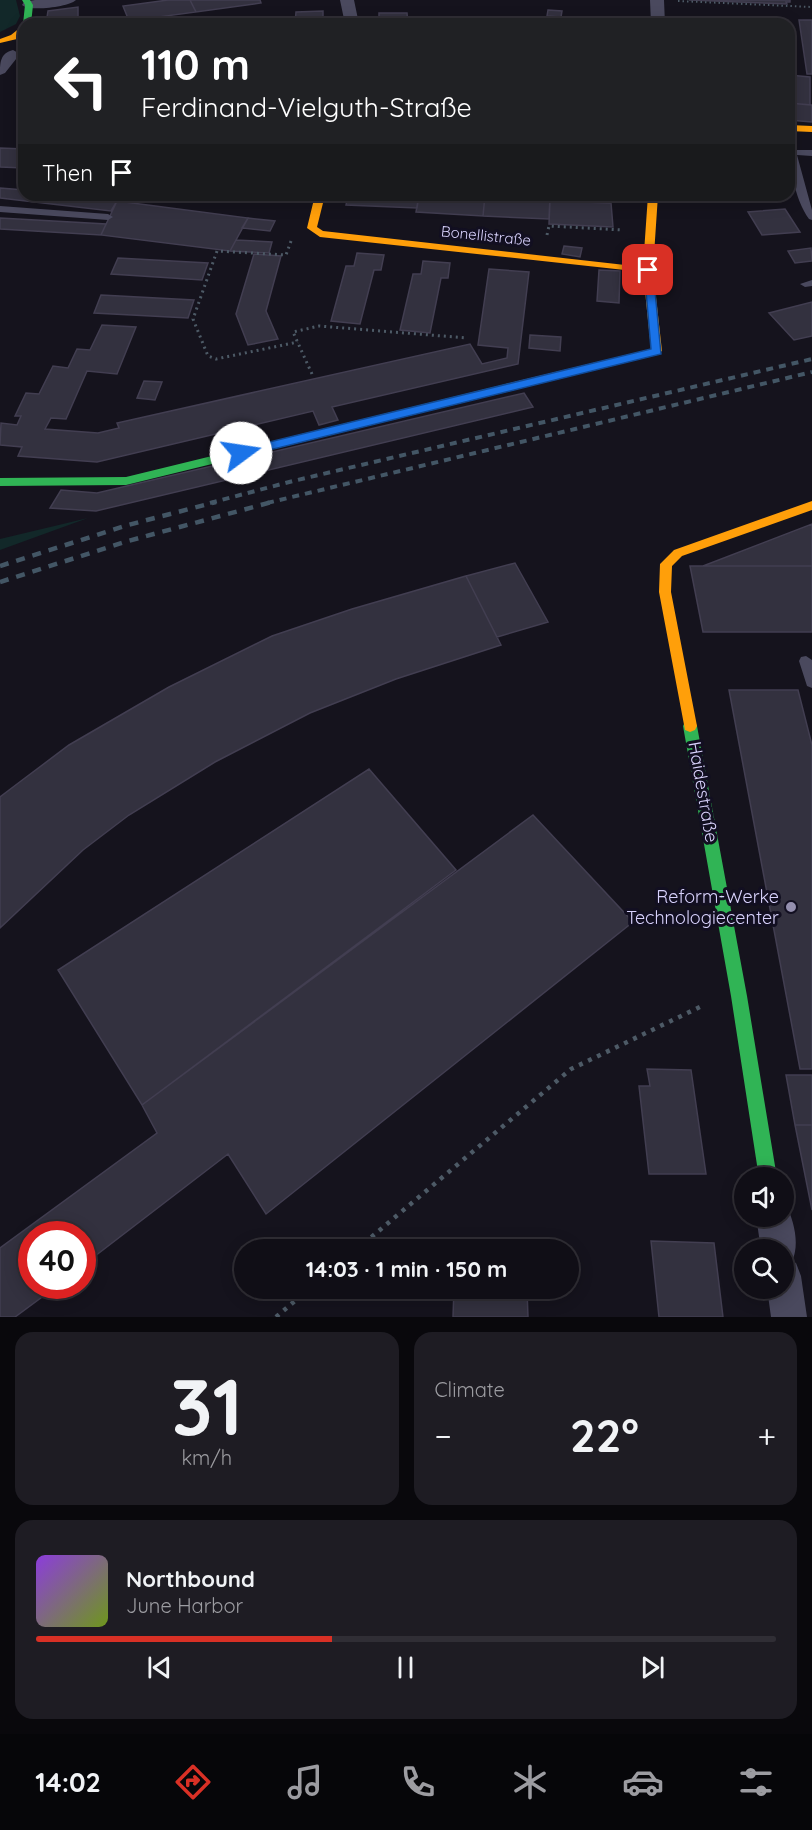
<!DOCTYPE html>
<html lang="en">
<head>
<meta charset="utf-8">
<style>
  :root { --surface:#100e16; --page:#1e1c23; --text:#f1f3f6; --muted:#9c9ca1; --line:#302e35; --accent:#d93025 }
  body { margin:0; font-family:Quicksand,sans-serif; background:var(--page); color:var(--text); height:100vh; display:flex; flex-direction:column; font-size:22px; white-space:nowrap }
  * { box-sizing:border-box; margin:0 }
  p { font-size:20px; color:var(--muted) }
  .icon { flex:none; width:33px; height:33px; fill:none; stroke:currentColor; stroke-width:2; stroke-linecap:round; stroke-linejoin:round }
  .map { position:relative; height:1317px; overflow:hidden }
  .side { display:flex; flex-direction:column; gap:15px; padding:15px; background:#09080c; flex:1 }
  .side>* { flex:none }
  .hud { position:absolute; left:18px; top:18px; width:777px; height:183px; border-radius:18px; box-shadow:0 3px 15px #0003,0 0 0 2px var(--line); background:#202124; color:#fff; overflow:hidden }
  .buttons { position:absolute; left:734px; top:1167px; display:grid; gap:12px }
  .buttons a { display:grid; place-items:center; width:60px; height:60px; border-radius:50%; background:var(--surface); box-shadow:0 3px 15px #0003,0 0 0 2px var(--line); font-size:30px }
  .speed { position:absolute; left:18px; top:1221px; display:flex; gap:12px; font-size:30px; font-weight:700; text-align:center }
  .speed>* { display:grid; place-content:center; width:78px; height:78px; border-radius:50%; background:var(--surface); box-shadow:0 3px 15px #0003,0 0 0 2px var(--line); line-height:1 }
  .speed .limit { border:9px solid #d22; background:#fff; color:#111 }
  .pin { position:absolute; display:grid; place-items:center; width:51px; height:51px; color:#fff; margin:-26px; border-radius:12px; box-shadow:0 3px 9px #0006 }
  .me { position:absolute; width:66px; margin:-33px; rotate:76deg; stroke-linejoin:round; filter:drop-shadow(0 0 4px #0008) }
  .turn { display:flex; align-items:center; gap:21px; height:126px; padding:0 24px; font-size:27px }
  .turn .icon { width:78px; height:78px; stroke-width:2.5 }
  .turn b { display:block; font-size:42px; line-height:51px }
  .then { display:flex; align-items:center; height:57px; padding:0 24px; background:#0003; gap:12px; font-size:22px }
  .big { font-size:45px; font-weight:700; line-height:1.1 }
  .side .widget { flex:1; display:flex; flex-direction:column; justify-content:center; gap:9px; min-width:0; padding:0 21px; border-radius:18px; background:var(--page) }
  .side .dial { align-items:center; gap:0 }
  .dial b { font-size:78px; line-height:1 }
  .song { display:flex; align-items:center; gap:18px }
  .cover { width:72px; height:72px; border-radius:9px; background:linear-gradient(135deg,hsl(270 70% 55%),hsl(80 70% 35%)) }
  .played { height:6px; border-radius:3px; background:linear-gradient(90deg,var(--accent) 40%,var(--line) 40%) }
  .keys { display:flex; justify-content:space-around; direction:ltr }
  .heat { display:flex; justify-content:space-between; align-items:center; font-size:33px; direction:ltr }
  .side .tiles { flex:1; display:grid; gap:15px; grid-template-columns:1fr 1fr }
  .widget:last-child { grid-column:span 2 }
  .trip { position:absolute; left:234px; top:1239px; width:345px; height:60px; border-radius:30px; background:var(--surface); box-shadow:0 3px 15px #0003,0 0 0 2px var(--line); font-weight:700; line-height:60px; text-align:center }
  .tabs { display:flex; height:96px; justify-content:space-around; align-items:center; background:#060609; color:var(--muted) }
  .tabs .icon { width:42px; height:42px }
  .tabs .on { color:var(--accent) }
  .tabs b { font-size:27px; color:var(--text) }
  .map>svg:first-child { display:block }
  .green { fill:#122829 }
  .building { fill:#33313f; stroke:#423e51; stroke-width:1.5 }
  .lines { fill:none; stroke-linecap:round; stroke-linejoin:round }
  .path-far2 { stroke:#4d5a66; stroke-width:2; stroke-dasharray:1.5 3; stroke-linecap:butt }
  .path-far1 { stroke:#4d5a66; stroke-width:3; stroke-dasharray:2 4; stroke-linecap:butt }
  .path { stroke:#4d5a66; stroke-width:4.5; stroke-dasharray:4 6; stroke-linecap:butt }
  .lane { fill:#4a495e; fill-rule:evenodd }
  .street { fill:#4a495e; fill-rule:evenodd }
  .fast { fill:#30b455; fill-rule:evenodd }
  .slow { fill:#ff9f0a; fill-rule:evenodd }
  .rail-far1 { stroke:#435665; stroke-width:4; stroke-dasharray:7 6; stroke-linecap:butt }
  .rail { stroke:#435665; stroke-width:4.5; stroke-dasharray:9 8; stroke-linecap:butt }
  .route { fill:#1a73e8; stroke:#114b97; stroke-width:1.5 }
  .poi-dot { fill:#948fae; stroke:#120f21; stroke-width:2 }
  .labels { text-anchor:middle; stroke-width:6; stroke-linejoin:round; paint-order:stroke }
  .far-street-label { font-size:15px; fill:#d8d2fc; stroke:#120f21 }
  .street-label { font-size:18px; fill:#d8d2fc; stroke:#120f21 }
  .poi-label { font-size:18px; fill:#d8d2fc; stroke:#120f21; text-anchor:end }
</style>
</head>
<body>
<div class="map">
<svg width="812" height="1317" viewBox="0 0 812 1317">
  <rect width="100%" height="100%" fill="#15131d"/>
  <path class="green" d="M0,0h16l4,16 -4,8 -16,8z
    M88,518l-88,32v-11z"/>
  <path class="building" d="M168,0h22l6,12 -67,9 -6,-15z
    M190,0h70l1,3 -65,9z
    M689,0h101v2h-4l1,2z
    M78,7v17h-32l2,-13z
    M548,10l14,1 -1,6 -14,-1z
    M323,11v13h-28l1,-12z
    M379,13h28l1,11h-29z
    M799,20h13v54h-5z
    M789,75l21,2v28l-21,-2z
    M789,103l23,2v17l-23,-2z
    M0,148l24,1v19l-24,-1z
    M0,188l24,2v5h40l53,6 -6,10 -111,-13z
    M348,195h71l-2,13 -71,-3z
    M419,195h66l-2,21 -67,-4z
    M485,195l65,1 -1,23 -66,-3z
    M117,201l131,17 -18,33 -129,-16z
    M550,201l61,2 2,24 -64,-3z
    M785,209l15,23 -38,3 -14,-23z
    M0,218l106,6 -5,11 -101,-6z
    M248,218l27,3 -5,10 -28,-3z
    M236,240l36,2 -3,11 -39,-2z
    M564,246l18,2 -2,9 -18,-3z
    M811,248l1,13 -17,2 -7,-12z
    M357,253l27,2 -3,15h-7l-14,54 -29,-3 15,-55h8z
    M254,254l27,2 -15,55 12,28 -30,6 -12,-31z
    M118,258l90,5 -6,17 -91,-6z
    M423,261l27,2 -2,15h-7l-11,55 -30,-3 13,-56h8z
    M489,269l40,3 -11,92 -186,43 6,13 -19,5 -6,-14 -216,51 -79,-6 4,-9 -22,-2 1,-22 16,2 4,-9h-6l11,-23 13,1 14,-28 15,2 9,-19 13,1 12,-25 34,2 -19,47 -30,-3 -21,48 -15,-1 -6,11 53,4 21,-5 -2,-5 353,-79 12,20 25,-6 1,-10 -30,-3z
    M599,270l21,1 -1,32 -22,-2z
    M101,295l93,5 -6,18 -94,-5z
    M812,302v34l-18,4 -25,-27z
    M530,335l31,2 -1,14 -31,-3z
    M144,381l18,1 -7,18 -18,-2z
    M524,393l9,14 -437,104 -46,-3 11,-18 36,3z
    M812,524v42h-109z
    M515,563l33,59 -51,15 -31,-61z
    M690,566h122v66h-109z
    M466,576l35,69 -105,34 -86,34 -95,49 -86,53 -46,35 -83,78v-131l21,-16 48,-36 100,-58 103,-51 80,-27z
    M729,690h69l14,55v324h-12z
    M369,769l87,101 -314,235 -84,-135z
    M533,815l100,107 -367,292 -38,-60 -146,112v-32h-50v52h25l-42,31h-15v-69l157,-115 -15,-28z
    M647,1069l44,1 15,104h-57l-10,-88h11z
    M786,1075h26v50h-17z
    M795,1125h17v85z
    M651,1241l63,2 9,74h-64z
    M454,1288l73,1 1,28h-75z"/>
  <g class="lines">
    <path class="path-far2" d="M678,1l134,6"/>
    <path class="path-far1" d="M547,235l2,-9 74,4
      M291,241l-5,14 -69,-4 -24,68 15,37 8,3 82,-17
      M312,374l-19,-42 26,-6 148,12"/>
    <path class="path" d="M356,1250l215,-181 133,-64
      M276,1317l34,-29"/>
    <path class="lane" d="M789,138l4,3 3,9h16v6l-15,-1 15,55v10l-3,-1c-15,-21 -20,-55 -20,-81z
      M0,206l108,8 5,3 -5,3 -108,-8z
      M812,280v6l-7,1 -5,-3z
      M806,656l6,4v28l-5,-2 -8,-25 2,-4z"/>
    <path class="street" d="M35,0h41c-7,7 -47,12 -54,5l2,-3z
      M340,0h14l5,24h-14z
      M650,0h14l1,24h-14z
      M13,50l7,4 -15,19 -5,2c0,-12 0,-22 13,-25z
      M783,1202l3,2c8,18 14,39 6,58l4,1 5,13 6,41h-36l-4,-29h16v-38h-22l-5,-34h27z"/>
    <path class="fast" d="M22,0h8l3,5 -2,19h-8l2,-19z
      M510,383l4,1v6l-388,95 -126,1v-8l126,-1z
      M690,720l5,2 2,4 50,270 30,182h-18l-28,-182 -48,-270 2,-4z"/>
    <path class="slow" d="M21,27h3v6l-7,6 -17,4v-4l11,-4z
      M789,125l23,1v6l-23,-1z
      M315,195h10l-8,32 6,4 320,36 5,-72h10l-5,75 9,81 -5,3 -147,37 -4,-1v-6l145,-35 -8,-77 -323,-35 -13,-9z
      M812,501v9l-130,46 -10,10 -1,26 26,134 -2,4 -5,2 -5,-2 -26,-138 1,-28 14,-14z"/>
    <path class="rail-far1" d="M210,503l83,-22 519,-122
      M267,503l545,-131"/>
    <path class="rail" d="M0,566l128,-41 88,-23
      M0,582l128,-41 144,-39"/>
  </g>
  <path class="route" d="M644,268l9,2 8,84 -420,103 -6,-4 6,-4 410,-100z"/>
  <circle class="poi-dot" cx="791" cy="907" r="6"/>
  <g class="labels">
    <g class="far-street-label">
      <text transform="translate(486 236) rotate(6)" y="5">Bonellistraße</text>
    </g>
    <g class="street-label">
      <text transform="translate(703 792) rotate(80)" y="6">Haidestraße</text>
    </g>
    <g class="poi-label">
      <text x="779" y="903">Reform-Werke<tspan x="779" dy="21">Technologiecenter</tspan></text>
    </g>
  </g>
</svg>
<div class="buttons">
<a><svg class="icon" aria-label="sound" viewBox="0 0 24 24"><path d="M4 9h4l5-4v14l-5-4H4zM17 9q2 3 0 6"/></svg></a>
<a><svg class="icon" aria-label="search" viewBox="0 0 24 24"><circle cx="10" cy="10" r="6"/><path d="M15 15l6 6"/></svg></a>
</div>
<div class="speed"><div class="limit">40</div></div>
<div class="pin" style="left:648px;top:270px;background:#d93025"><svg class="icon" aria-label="arrive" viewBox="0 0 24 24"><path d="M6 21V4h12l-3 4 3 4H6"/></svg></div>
<svg class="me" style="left:241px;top:453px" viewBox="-20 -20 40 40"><circle r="19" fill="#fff"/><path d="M0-13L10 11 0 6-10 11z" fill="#1a73e8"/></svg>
<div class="trip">14:03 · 1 min · 150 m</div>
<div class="hud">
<div class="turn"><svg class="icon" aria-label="left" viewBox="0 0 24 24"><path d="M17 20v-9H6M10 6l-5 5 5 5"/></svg><div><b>110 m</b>Ferdinand-Vielguth-Straße</div></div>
<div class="then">Then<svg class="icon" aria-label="arrive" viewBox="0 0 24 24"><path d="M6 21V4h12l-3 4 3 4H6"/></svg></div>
</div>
</div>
<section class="side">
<div class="tiles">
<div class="widget dial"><b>31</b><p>km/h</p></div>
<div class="widget"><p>Climate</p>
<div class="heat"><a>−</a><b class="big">22°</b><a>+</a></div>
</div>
<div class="widget">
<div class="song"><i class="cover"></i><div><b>Northbound</b><p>June Harbor</p></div></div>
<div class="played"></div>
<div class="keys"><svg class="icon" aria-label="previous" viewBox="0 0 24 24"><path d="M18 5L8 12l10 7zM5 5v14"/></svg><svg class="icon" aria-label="pause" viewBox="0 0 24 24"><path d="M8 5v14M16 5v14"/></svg><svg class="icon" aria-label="next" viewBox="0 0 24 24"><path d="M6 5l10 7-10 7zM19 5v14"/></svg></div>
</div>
</div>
</section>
<nav class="tabs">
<b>14:02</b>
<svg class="icon on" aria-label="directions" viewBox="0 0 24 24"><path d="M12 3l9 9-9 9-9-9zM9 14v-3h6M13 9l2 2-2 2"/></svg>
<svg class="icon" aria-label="music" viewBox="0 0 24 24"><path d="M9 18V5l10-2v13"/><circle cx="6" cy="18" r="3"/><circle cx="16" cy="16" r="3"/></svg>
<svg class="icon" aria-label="phone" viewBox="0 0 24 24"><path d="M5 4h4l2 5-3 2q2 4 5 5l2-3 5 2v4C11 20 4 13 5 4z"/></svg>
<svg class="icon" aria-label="climate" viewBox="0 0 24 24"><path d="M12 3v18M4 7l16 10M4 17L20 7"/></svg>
<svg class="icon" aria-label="car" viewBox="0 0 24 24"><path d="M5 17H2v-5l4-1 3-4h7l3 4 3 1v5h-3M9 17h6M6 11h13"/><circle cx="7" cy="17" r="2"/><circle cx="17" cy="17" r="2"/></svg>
<svg class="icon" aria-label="filters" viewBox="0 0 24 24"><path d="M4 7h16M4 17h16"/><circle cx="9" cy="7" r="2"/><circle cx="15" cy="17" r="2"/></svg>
</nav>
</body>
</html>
